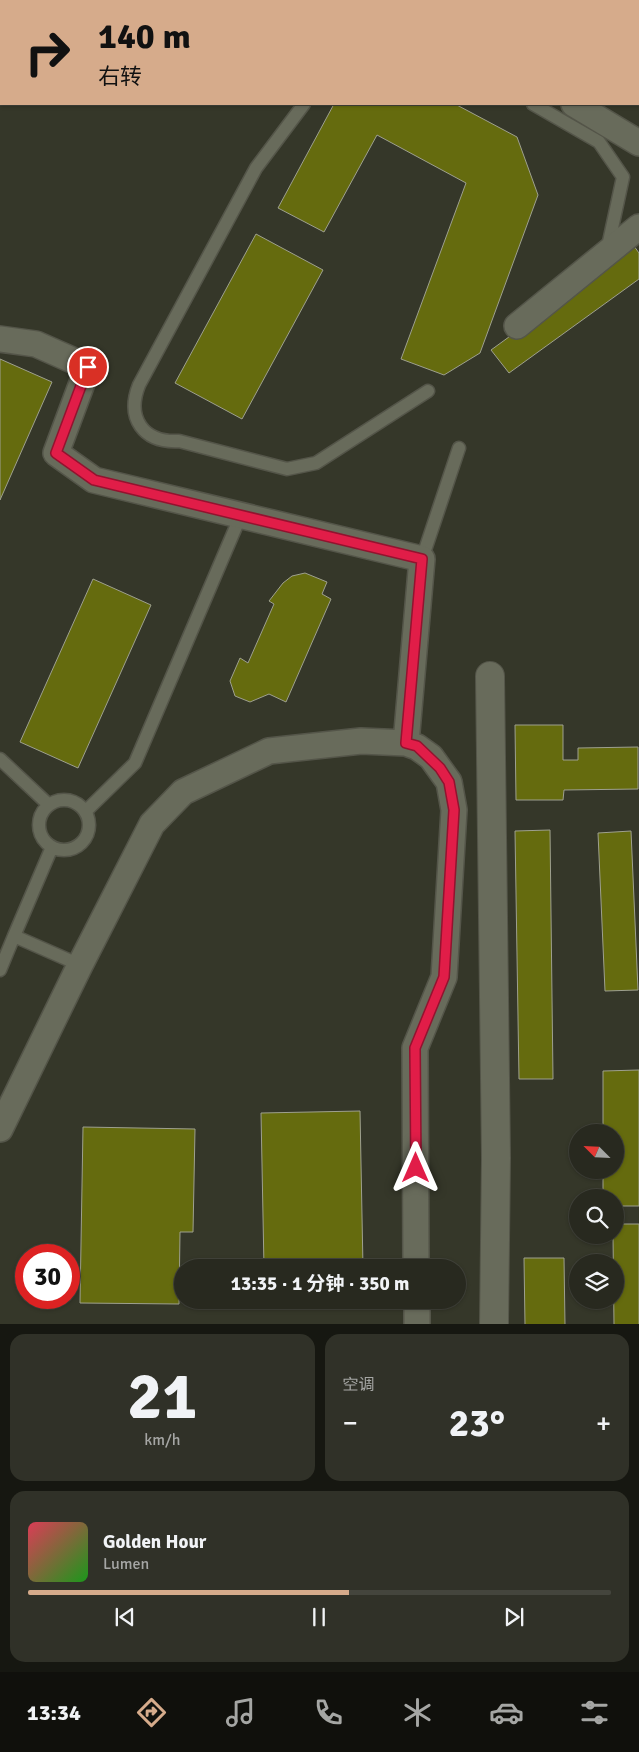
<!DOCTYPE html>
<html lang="zh">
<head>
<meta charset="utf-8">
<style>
  :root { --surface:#28291f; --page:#303128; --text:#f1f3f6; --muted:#a5a6a4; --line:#44453d; --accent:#d6ab8b }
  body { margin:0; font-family:Signika,"Noto Sans SC",sans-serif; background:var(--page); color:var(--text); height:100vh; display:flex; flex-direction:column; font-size:19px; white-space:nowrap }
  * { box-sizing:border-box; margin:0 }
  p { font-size:16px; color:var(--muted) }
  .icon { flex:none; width:28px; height:28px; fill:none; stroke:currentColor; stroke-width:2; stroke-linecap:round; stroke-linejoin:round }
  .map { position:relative; height:1324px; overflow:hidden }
  .sheet { display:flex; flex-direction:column; gap:10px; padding:10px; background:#161711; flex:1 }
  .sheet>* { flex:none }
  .hud { position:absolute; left:0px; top:0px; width:640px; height:105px; box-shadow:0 1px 4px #0004,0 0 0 1px var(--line); background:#d6ab8b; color:#111; overflow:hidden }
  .needle { width:32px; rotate:294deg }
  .tools { position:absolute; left:569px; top:1124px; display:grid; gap:10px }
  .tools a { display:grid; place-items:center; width:55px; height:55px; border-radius:50%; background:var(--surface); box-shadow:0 1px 4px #0004,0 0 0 1px var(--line); font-size:25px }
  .speed { position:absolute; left:15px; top:1244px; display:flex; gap:10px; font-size:25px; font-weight:700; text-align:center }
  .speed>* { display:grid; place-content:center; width:65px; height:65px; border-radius:50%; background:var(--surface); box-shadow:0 1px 4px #0004,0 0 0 1px var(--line); line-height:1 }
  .speed .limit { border:8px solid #d22; background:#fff; color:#111 }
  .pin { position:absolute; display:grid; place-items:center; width:42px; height:42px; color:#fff; margin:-21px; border:2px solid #fff; border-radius:50%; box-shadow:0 1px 5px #0007 }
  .me { position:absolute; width:55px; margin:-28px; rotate:0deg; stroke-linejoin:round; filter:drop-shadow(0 0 4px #0008) }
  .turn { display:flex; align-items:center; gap:18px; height:105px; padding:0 15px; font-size:22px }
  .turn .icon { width:65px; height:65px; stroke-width:2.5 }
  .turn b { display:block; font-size:35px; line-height:42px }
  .big { font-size:38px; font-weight:700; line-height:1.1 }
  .sheet .tile { flex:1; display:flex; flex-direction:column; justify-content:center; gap:8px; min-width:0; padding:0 18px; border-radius:15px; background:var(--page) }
  .sheet .dial { align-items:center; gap:0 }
  .dial b { font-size:65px; line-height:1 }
  .song { display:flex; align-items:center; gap:15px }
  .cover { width:60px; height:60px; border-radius:8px; background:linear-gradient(135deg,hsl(350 70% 55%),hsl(120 70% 35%)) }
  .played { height:5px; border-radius:2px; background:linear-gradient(90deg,var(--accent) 55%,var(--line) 55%) }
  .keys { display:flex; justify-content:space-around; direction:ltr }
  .heat { display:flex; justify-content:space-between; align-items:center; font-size:28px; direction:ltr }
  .sheet .tiles { flex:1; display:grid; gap:10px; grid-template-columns:1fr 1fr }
  .tile:last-child { grid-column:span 2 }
  .trip { position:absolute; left:174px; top:1259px; width:292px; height:50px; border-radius:25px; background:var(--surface); box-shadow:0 1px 4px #0004,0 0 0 1px var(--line); font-weight:700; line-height:50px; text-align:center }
  .dock { display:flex; height:80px; justify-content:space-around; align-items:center; background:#10100c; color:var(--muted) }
  .dock .icon { width:35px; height:35px }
  .dock .on { color:var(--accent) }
  .dock b { font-size:22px; color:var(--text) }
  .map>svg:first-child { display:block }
  .building { fill:#656b0e; stroke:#9ea08f }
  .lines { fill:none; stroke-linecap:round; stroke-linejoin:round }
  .service-casing { stroke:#545549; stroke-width:15 }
  .minor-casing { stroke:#545549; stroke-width:28 }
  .tertiary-casing { stroke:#545549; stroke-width:30 }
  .service { stroke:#686b5b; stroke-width:12 }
  .minor { stroke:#686b5b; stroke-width:25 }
  .tertiary { stroke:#686b5b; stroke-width:28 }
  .route-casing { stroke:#92132f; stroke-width:12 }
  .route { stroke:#e11d48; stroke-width:9 }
</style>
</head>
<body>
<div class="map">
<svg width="639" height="1325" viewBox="0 0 639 1325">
  <rect width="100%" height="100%" fill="#353729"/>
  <path class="building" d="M334,104h121l62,33 21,58 -58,158 -36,22 -43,-16 65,-176 -89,-48 -53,97 -46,-24z
    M256,234l67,36 -81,149 -67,-36z
    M634,246l5,7v26l-130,94 -18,-23z
    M0,359l52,23 -52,118z
    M305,573l22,9 -5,12 9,5 -45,103 -17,-8 -19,8 -15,-6 -5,-15 10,-23 8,5 26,-59 -5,-3 14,-18 9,-7z
    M93,579l58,26 -73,163 -58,-26z
    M515,725h48v35h15v-12l60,-1v42l-74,1 -1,10h-47z
    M550,830l3,249h-34l-4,-248z
    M631,831l7,159 -33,1 -7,-158z
    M639,1070v136h-24v-8h-12v-28h12v-38h-12v-61z
    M360,1111l3,157h-99l-3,-155z
    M83,1127l112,2 -2,103h-13l-1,72 -99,-1z
    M615,1224h24v101h-25l-1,-90h2z
    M524,1258h40l1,67h-40z"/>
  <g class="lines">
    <defs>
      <path id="service" d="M304,104l-48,64 -117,217c-13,33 4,58 40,56l108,28 29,-6 112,-72
        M533,104l66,38 24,35 -16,74
        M422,559l37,-111
        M0,759l49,46
        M39 825a25 25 0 1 1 50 0a25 25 0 1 1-50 0Z
        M86,811l49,-48 106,-248
        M14,936l38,-89
        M0,970l14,-34 66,29"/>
      <path id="minor" d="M430,0l2,1
        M574,104l65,39
        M517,326l122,-99
        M0,339l36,5 52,23 -32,86 38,27 328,79 -16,184
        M0,1129l80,-164 72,-141 31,-32 86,-41 92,-10 45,2 11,4 14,10 18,25 5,28 -10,167 -29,71 1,220
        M417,1300v25"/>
      <path id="tertiary" d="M490,676l6,482 -2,167"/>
    </defs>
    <use href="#service" class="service-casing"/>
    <use href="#minor" class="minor-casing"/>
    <use href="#tertiary" class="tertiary-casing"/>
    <use href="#service" class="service"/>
    <use href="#minor" class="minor"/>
    <use href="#tertiary" class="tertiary"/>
  </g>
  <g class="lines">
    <defs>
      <path id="route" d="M88,367l-32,86 38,27 328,79 -16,184 11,3 23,22 9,14 5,28 -10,167 -29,71 1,120"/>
    </defs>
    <use href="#route" class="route-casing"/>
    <use href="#route" class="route"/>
  </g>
</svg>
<div class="tools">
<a><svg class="needle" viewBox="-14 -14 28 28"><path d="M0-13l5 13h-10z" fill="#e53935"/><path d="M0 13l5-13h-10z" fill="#a5a6a4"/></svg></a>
<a><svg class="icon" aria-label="search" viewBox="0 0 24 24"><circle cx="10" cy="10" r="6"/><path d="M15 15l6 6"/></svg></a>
<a><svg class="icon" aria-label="layers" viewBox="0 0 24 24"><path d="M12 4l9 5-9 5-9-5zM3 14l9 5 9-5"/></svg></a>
</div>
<div class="speed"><div class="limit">30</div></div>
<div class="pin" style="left:88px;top:367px;background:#d93025"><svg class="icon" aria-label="arrive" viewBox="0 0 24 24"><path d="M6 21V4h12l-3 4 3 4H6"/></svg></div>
<svg class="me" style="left:416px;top:1168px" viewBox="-20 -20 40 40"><path d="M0-17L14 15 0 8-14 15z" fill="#e11d48" stroke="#fff" stroke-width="4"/></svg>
<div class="trip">13:35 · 1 分钟 · 350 m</div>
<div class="hud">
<div class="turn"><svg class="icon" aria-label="right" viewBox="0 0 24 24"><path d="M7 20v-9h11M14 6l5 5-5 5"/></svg><div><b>140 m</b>右转</div></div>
</div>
</div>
<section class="sheet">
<div class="tiles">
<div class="tile dial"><b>21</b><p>km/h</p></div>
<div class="tile"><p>空调</p>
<div class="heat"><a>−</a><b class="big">23°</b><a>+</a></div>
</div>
<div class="tile">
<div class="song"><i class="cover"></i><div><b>Golden Hour</b><p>Lumen</p></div></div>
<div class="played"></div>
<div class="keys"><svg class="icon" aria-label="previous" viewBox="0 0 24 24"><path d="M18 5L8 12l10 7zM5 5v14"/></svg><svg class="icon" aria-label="pause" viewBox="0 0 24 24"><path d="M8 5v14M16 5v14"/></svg><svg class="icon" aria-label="next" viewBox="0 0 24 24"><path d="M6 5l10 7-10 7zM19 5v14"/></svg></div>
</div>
</div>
</section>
<nav class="dock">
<b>13:34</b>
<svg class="icon on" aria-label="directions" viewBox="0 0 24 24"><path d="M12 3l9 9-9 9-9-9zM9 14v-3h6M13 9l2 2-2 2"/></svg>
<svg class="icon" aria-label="music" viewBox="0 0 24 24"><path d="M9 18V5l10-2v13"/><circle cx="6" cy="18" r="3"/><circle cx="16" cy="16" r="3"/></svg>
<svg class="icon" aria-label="phone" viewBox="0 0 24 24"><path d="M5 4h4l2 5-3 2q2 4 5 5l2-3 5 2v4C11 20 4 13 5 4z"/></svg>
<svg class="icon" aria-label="climate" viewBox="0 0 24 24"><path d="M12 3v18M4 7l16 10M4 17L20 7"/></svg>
<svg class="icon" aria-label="car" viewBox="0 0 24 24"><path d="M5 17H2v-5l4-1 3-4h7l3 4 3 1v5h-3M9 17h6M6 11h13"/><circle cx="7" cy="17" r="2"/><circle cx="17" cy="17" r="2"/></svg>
<svg class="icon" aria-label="filters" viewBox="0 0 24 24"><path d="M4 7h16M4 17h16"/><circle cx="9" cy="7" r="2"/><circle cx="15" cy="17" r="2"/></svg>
</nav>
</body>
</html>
